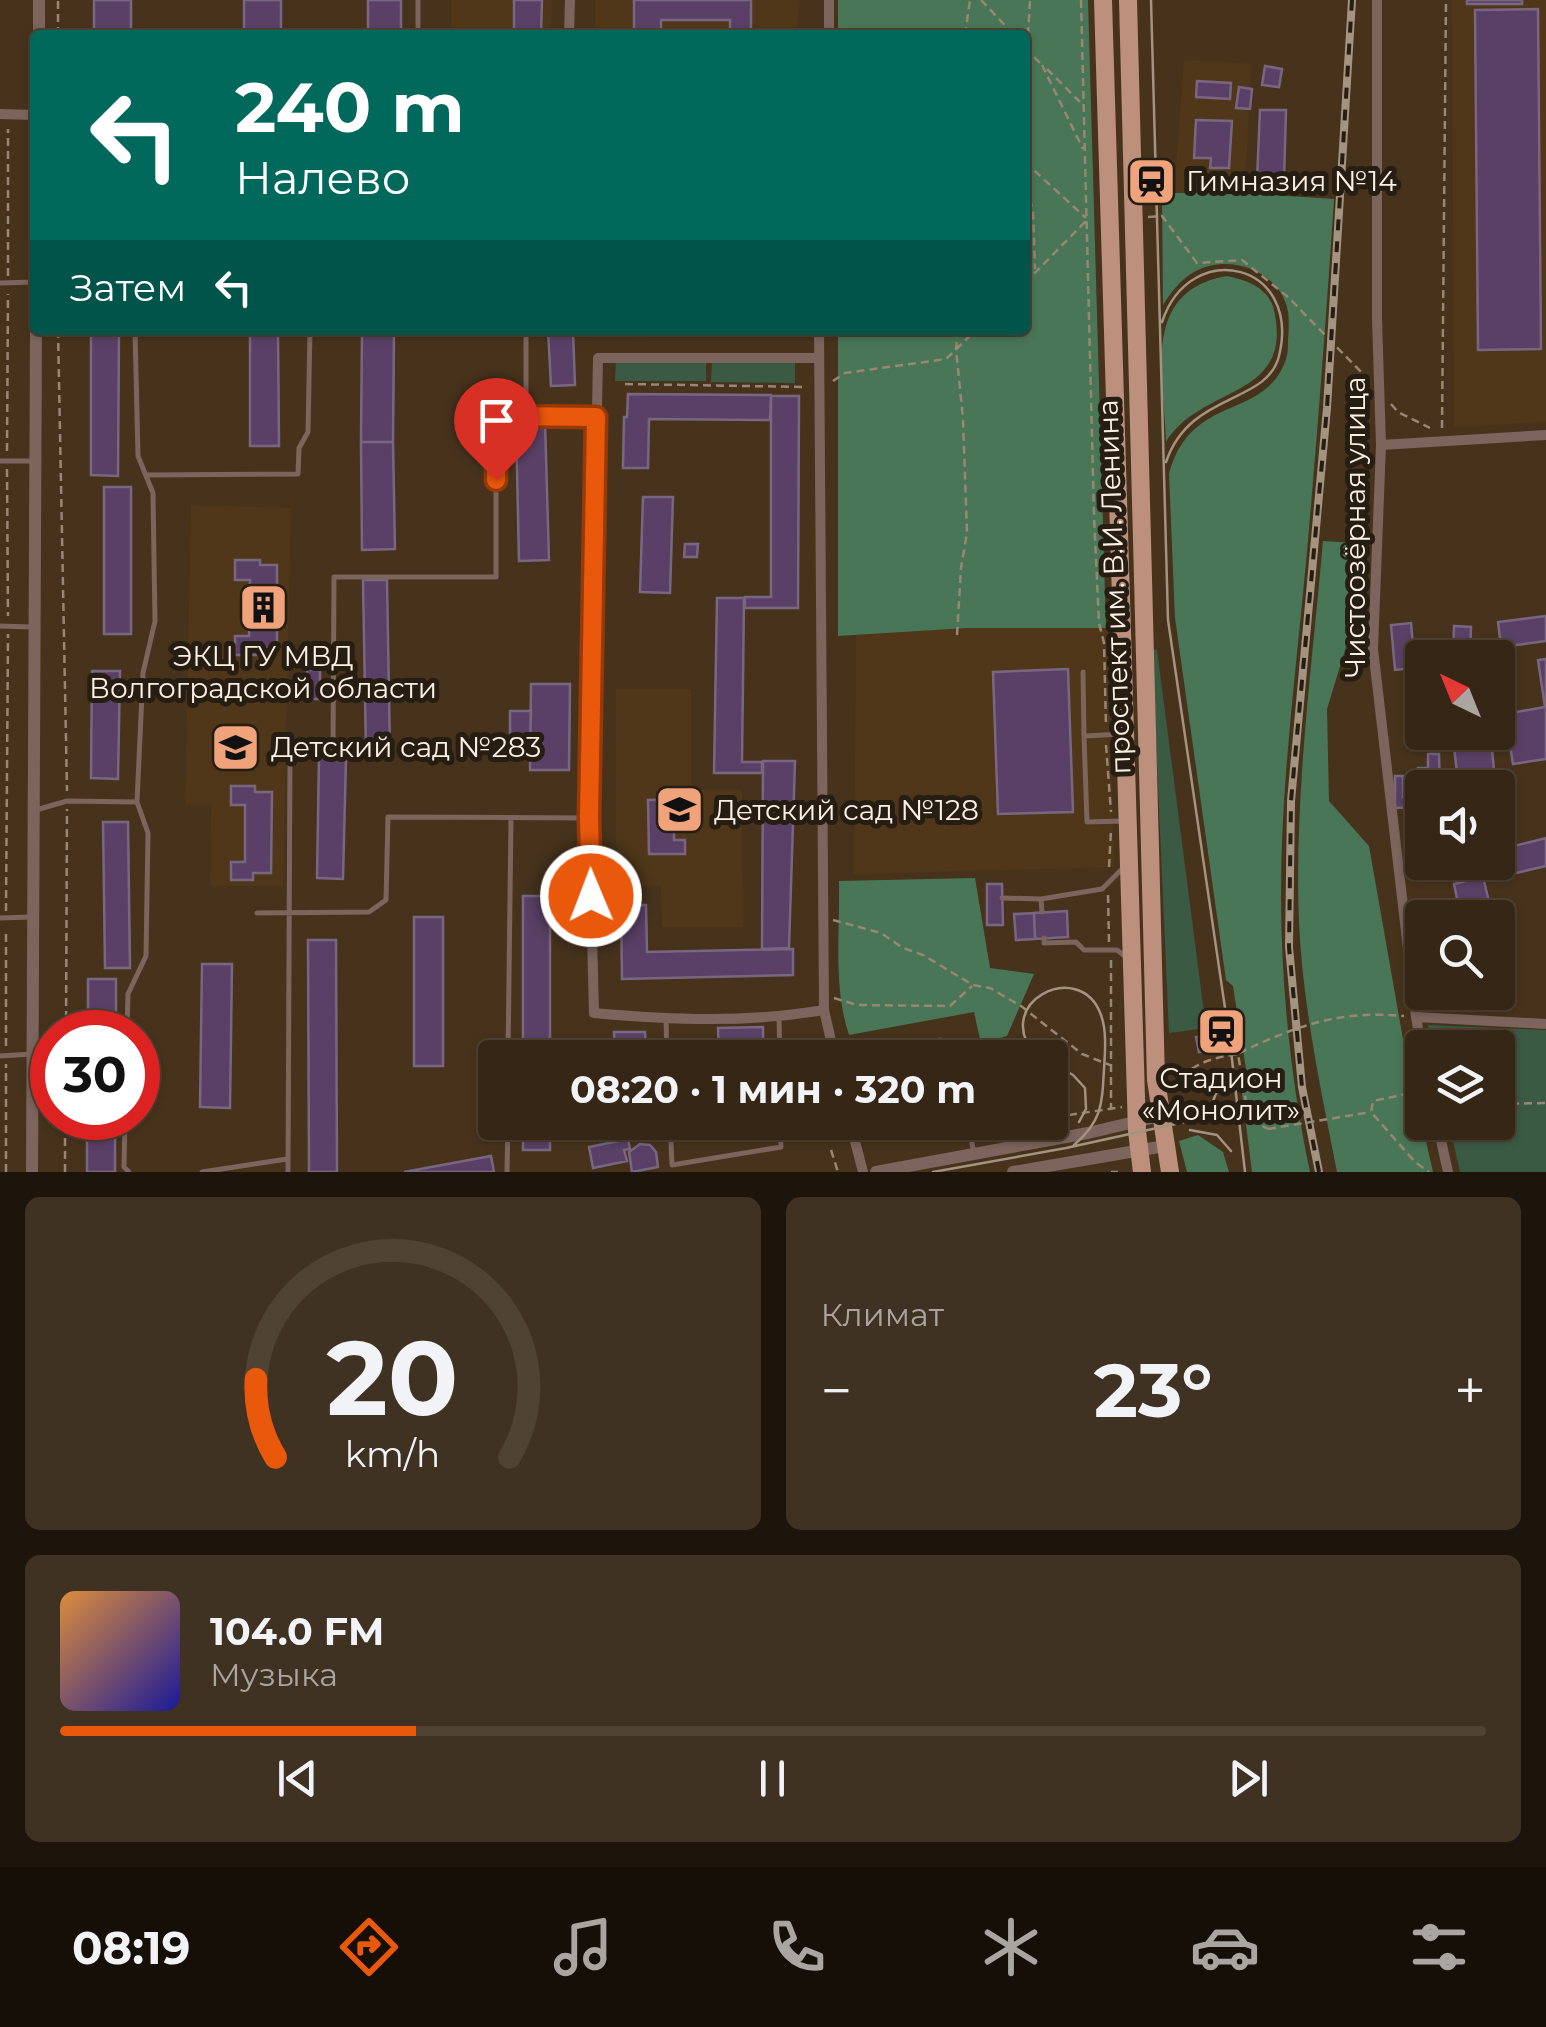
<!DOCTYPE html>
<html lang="ru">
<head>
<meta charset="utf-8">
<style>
  :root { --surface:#352615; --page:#403222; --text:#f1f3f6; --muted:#aaa5a0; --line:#4f4334; --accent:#ea580c }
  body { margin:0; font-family:Montserrat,sans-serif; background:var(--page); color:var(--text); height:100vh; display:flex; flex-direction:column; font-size:38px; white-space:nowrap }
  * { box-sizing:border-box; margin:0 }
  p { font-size:32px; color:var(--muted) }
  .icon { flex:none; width:55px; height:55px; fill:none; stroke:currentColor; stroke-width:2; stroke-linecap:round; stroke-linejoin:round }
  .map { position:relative; height:1172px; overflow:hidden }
  .details { display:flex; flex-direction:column; gap:25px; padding:25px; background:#1d150c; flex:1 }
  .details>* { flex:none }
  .banner { position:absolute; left:30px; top:30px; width:1000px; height:305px; border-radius:10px; box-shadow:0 2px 8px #0004,0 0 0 2px var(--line); background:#00695c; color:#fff; overflow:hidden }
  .needle { width:65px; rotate:317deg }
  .fabs { position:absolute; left:1405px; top:640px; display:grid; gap:20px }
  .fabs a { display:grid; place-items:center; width:110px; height:110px; border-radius:10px; background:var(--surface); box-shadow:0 2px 8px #0004,0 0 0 2px var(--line); font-size:50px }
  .speed { position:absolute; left:30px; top:1010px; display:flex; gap:20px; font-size:50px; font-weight:700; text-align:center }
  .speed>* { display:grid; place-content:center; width:130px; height:130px; border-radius:50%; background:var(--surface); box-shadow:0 2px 8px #0004,0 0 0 2px var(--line); line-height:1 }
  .speed .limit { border:15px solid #d22; background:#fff; color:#111 }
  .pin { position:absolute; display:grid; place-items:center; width:85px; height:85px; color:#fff; margin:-102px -42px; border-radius:50% 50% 50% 0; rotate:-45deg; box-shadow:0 0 10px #0007 }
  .pin .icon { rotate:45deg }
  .me { position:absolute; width:110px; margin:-55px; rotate:359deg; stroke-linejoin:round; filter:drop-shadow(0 0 8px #0008) }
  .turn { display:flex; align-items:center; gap:35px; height:210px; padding:0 40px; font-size:45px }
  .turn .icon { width:130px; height:130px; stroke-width:2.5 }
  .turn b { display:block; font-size:70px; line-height:85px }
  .then { display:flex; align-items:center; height:95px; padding:0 40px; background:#0003; gap:20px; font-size:38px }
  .big { font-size:75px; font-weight:700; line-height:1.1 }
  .details .widget { flex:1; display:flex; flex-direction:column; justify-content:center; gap:15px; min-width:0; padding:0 35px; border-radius:15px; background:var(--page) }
  .details .dial { align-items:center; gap:0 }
  .dial svg { height:260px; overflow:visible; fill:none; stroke:var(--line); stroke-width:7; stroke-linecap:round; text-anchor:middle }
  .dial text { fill:var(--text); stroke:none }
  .song { display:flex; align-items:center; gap:30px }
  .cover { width:120px; height:120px; border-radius:15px; background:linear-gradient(135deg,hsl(30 70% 55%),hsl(240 70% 35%)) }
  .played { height:10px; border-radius:5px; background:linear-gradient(90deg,var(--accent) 25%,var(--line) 25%) }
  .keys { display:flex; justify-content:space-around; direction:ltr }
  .heat { display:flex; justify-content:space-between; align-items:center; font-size:55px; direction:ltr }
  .details .tiles { flex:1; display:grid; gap:25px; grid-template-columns:1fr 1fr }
  .widget:last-child { grid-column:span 2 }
  .trip { position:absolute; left:478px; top:1040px; width:590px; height:100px; border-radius:10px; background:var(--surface); box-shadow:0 2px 8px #0004,0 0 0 2px var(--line); font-weight:700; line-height:100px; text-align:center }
  .tabs { display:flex; height:160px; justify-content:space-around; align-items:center; background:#150f08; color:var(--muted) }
  .tabs .icon { width:70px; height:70px }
  .tabs .active { color:var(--accent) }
  .tabs b { font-size:45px; color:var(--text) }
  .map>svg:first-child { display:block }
  .built { fill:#503719 }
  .green { fill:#3b5a44 }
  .forest { fill:#497656 }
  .building { fill:#5a4066; stroke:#796782; stroke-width:2.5 }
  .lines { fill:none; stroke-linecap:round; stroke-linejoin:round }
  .path { stroke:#988774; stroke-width:2.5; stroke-dasharray:8 5; stroke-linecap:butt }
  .service { stroke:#7b655c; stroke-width:5 }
  .minor { stroke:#7b655c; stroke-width:10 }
  .tertiary { stroke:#7b655c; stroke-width:12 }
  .primary { stroke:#bd907e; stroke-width:18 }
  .tram { stroke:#a49380; stroke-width:2.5 }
  .rail-casing { stroke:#a49380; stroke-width:8 }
  .rail { stroke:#261d13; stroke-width:4; stroke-dasharray:11; stroke-linecap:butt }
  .path-bridge { stroke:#988774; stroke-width:2.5; stroke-dasharray:8 5; stroke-linecap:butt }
  .route-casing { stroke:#983908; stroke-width:25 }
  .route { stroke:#ea580c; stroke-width:18 }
  .labels { text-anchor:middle; stroke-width:10; stroke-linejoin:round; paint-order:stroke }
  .poi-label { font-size:28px; fill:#fef0e2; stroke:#261d13; text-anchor:start }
  .street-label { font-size:28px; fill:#fef0e2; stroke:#261d13 }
</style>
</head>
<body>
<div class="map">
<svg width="1546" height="1172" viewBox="0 0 1546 1172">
  <rect width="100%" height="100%" fill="#47331c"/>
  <path class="built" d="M451,0h101l-1,35h-100z
    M595,0h204l-1,35h-203z
    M1452,0h94v422l-92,5z
    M1184,60l67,4 -6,129h-71z
    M596,330h197v5l-197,3z
    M191,505l100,3 -8,378h-73l1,-81 -26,-1z
    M967,628h139l8,239 -260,7 2,-239z
    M616,689h75v101h51l1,137h-81l-1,-41h-45z"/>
  <path class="green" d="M712,360l83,1v22l-84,-1z
    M616,361h90v20h-91z
    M1152,649l5,1 49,378 -37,5z
    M1428,1025l118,5v142h-86l-11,-49 49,-1v-74l-65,-1z"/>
  <path class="forest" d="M838,0h250l18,628h-139l-129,8v-306h187v-295h-187z
    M1162,193h83l89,6c-8,121 -17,242 -28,363 -10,110 -25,221 -25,332 0,92 10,188 29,278h-58l-13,-102 7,-1 -13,-83 -7,-6 -51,-362 -6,-144c22,-81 93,-53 116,-112 3,-7 3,-15 3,-22 1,-13 2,-27 -3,-39 -14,-34 -60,-47 -91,-29 -14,8 -23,20 -31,33z
    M1227,276c20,4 42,12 47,34 20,90 -72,74 -108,132 -2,-65 -26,-151 61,-166z
    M1323,541l33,2v71l-29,95 2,92 40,45 35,199 29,127h-96c-16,-82 -34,-165 -38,-249 -5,-127 13,-256 24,-382z
    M975,878l15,90 44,6 -27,62 -26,8 -7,-32 -125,23c-16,-48 -9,-103 -10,-154z
    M1198,1135l25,17 6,20h-42l-8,-31z"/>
  <path class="building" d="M94,0h37v35h-37z
    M244,0h37v35h-37z
    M368,0h33v35h-33z
    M514,0h28l-1,35h-27z
    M634,0h117v35h-21v-15h-69v15h-27z
    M1467,0h55v4h-55z
    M1538,9l3,340 -63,1 -3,-340z
    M1265,66l17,3 -3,18 -17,-2z
    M1197,81l34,2 -1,16 -34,-2z
    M1239,87l13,2 -2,20 -14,-1z
    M1260,110h26l-2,71 -27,-1z
    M1196,120l36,1 -3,47h-19l1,-10h-17z
    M91,330h28l-1,146 -27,-1z
    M250,330h28l1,116h-29z
    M362,330h32l-1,112h-32z
    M548,330h25l2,55 -24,1z
    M628,394l143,1 -1,25 -121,-1 -1,49h-25l1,-51h3z
    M771,396h28l-1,212h-53v-11h26z
    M545,422l4,138 -30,1 -3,-138z
    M361,442h32l2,107 -33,1z
    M104,487h27v147h-27z
    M643,497h30l-3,96 -30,-1z
    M685,544h13l-1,13h-13z
    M235,560h25v5h17v83h-19v7h-23v-19h14l1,-56h-15z
    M363,580h24l3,172h-24z
    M717,598h27l-2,164h20v11h-48z
    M1546,616v25l-45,6 -3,-25z
    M1411,623l4,45 -20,2 -4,-45z
    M1454,626l17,1 -1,31h-17z
    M1546,659v100l-33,5 -8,-50 40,-7 -7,-47z
    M1068,669l5,143 -75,2 -5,-142z
    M307,670h13v29h-13z
    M92,671h28l-2,108 -27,-1z
    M531,684h39l-1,86h-39z
    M510,711h21l-1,35h-20z
    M1452,732h38l6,56h-37z
    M1428,754h11l1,34h-11v-8h-10l-1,-12h10z
    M319,757l27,1 -3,121 -26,-1z
    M763,761h32l-6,187 -27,1z
    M1395,776h8v21h19v10l-27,1z
    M231,786h24v6h17l-1,81h-18v7h-22v-18h14v-57h-14z
    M684,799l1,14h-11v27h11v14h-36l-1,-54z
    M103,822h25l2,146h-25z
    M1546,838v28l-47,11 -1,-27z
    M1483,877l10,41h-32l-7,-34z
    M987,884h15l1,41h-16z
    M523,896h27v162h-27z
    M621,905h25l1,47 146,-3v26l-171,4z
    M1067,911l1,26 -33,2 -1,-26z
    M1034,913l1,26 -19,1 -2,-26z
    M414,917h29v149h-29z
    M1498,937l9,40 -9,2z
    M308,940h28l1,232h-28z
    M202,964h30l-2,144 -30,-1z
    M88,979h28v53h-28z
    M763,1027v31h-44l-1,-30z
    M614,1032h31l1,20h-31z
    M1211,1035l2,15 -14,2 -3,-15z
    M940,1049l2,9h-30l-1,-3z
    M87,1118h28v54h-28z
    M523,1122h27v28h-27z
    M694,1122h34v6h-22v5h-12z
    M628,1139l2,10 -6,1 3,11 -34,7 -4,-21z
    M640,1144l10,1 6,7 2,15 -26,5 -3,-20z
    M491,1156l3,16h-90z"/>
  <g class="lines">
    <path class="path" d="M981,0l33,35
      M1081,0l13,516 5,107 5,20 2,84
      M58,35v-35
      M965,35l5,-35
      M1025,48l16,16
      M1042,65l41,84
      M1047,69l33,33
      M1025,87l5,-87
      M1025,162l61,56
      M1025,187l8,22 2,60
      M1148,217l14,-1 35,47 45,-3 46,37 77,79
      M8,276v-147
      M1025,283l61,-62
      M58,330l9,461
      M833,381l12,-8 101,-14 30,-29
      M625,384l181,3
      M1391,404l7,8 32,16
      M1442,428l4,-428
      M7,451l1,-157
      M7,469l1,147
      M957,635l4,-67 6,-35 -4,-114 -7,-70 2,-19
      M1106,745l5,67
      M1109,867l2,-37
      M1108,895l1,47
      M6,911l2,-277
      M833,920l48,13 22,15 20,7 50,30 17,3 31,18 61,48 28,11
      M1111,960v148
      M834,998l23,7 93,1 22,-20
      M66,1032l1,-223
      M6,1046v-117
      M1239,1053c57,-27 100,-43 165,-37
      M1174,1087c13,-22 39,-30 64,-33l11,65 19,10
      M1422,1095l-11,-2 -38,8 -2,11 44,50 14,10
      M1498,1104l48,-1
      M1069,1115l53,-8
      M831,1150l7,22
      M6,1172v-108
      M65,1172v-54
      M1111,1172h7"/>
    <path class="service" d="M418,35v-35
      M0,283l35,-1
      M526,416v-86
      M0,461h32
      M146,475l152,-1 1,-26 9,-16 2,-102
      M0,626l32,1
      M1083,672l1,64 39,-2
      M1084,736l3,86 36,-1
      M36,810l31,-9 70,1
      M1002,898l39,1
      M1042,912l-1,-13 61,-10 22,-22
      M257,913l112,-1 17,-12 2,-83 201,1
      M0,918l32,-1
      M1044,938v5l32,-1 8,8h33l9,7
      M779,1018l1,40
      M666,1019l1,39
      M127,1032l1,-38 18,-38 2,-123 -11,-31 6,-129 12,-52 -2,-128 -15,-37 -3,-126
      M0,1056l32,-2
      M508,1058l3,-240
      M906,1058l5,-12 29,-6 14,7 2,11
      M125,1118l-1,49 5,5
      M670,1122l2,43 109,-18 -1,-25
      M921,1122l9,6 30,-6
      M968,1122l6,32
      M202,1172l85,-13
      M288,1172l2,-422 43,2 1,-175h162v-161l99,1
      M507,1172l1,-50"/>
    <path class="minor" d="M829,0v35
      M1377,0v319l4,126 -8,204 43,368 6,34
      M569,35l1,-35
      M0,114l35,1
      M819,330l5,680 11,48
      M818,358h-220l-9,460 5,195c77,7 154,10 230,-3
      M1381,445l165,-10
      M1416,1017l130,7
      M850,1122l13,50
      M1437,1122l11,50"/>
    <path class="tertiary" d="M39,35v-35
      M32,1172l4,-842
      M876,1172l212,-39 72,-17
      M1013,1172l152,-26"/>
    <path class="primary" d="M1103,0l34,1131 5,41
      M1128,0l28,1080 14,92"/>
    <path class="tram" d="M1151,0l17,620 62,422 15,130
      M1162,322c28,-85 140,-60 117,34 -12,49 -89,35 -113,106
      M1038,1058c-51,-54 42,-102 63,-43 6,16 4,38 3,54 -2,36 -2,52 -30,76
      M1050,1062l23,13 12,13 1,21 -7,13
      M1190,1130l27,5 14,16
      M933,1172l133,-24 132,-29 11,-7 12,-32"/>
    <defs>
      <path id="rail" d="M1319,1172l-17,-85 -13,-140 2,-146 36,-393 25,-408"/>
    </defs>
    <use href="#rail" class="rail-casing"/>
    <use href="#rail" class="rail"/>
    <path class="path-bridge" d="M1268,1129l103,-17"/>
  </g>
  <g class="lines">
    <defs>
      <path id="route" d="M496,480v-64l100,1 -7,401 2,78"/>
    </defs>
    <use href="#route" class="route-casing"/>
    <use href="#route" class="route"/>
  </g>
  <defs>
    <symbol id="station-square" viewBox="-11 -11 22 22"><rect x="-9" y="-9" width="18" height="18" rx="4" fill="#f0a27a" stroke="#261d13"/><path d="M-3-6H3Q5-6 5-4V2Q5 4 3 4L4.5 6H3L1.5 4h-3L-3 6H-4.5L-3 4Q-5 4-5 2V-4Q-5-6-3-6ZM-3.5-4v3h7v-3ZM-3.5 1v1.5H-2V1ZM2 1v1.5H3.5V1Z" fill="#111"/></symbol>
    <symbol id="building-square" viewBox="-11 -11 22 22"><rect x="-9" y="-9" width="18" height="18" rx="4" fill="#f0a27a" stroke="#261d13"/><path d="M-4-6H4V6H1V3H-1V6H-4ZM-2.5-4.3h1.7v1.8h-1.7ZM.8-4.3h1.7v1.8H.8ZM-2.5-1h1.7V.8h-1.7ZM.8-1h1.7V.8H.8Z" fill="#111"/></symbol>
    <symbol id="school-square" viewBox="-11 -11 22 22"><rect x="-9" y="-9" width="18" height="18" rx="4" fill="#f0a27a" stroke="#261d13"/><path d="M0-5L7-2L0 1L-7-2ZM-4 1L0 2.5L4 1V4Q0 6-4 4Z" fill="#111"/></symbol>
  </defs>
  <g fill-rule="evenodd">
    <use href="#station-square" x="1124" y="154" width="55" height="55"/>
    <use href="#building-square" x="236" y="580" width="55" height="55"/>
    <use href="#school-square" x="208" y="720" width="55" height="55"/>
    <use href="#school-square" x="652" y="782" width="55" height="55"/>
    <use href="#station-square" x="1194" y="1004" width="55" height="55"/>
  </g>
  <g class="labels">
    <g class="poi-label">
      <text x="1186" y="191">Гимназия №14</text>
      <text x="263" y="666" text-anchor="middle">ЭКЦ ГУ МВД<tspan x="263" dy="32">Волгоградской области</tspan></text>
      <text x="271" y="757">Детский сад №283</text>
      <text x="714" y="820">Детский сад №128</text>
      <text x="1221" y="1088" text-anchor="middle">Стадион<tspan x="1221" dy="32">«Монолит»</tspan></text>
    </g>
    <g class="street-label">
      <text transform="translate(1355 527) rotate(-90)" y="10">Чистоозёрная улица</text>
      <text transform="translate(1114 587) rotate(-92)" y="10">проспект им. В.И. Ленина</text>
    </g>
  </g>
</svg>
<div class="fabs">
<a><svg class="needle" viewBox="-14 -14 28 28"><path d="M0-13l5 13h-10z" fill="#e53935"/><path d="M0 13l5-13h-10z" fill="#aaa5a0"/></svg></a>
<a><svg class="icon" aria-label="sound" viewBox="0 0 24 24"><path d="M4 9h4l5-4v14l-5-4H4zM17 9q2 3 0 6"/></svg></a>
<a><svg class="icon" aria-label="search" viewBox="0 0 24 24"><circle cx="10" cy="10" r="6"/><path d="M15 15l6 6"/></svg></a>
<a><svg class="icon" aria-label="layers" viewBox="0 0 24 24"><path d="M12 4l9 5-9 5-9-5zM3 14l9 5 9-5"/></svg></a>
</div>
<div class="speed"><div class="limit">30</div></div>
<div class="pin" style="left:496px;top:480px;background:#d93025"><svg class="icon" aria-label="arrive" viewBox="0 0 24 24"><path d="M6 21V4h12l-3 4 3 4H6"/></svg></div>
<svg class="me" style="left:591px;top:896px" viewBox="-20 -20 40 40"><circle r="17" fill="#ea580c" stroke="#fff" stroke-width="3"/><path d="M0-11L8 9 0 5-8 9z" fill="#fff"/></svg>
<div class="trip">08:20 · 1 мин · 320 m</div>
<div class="banner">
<div class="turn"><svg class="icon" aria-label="left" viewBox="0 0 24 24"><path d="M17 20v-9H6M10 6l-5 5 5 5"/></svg><div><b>240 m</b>Налево</div></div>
<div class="then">Затем<svg class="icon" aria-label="left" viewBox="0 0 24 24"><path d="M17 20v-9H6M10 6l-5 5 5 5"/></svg></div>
</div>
</div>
<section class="details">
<div class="tiles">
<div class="widget dial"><svg viewBox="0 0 100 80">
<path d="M14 69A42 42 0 1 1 86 69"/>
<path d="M14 69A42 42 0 0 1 8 45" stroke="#ea580c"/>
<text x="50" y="56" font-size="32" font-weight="700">20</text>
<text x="50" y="72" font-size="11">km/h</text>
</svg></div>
<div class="widget"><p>Климат</p>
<div class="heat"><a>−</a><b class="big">23°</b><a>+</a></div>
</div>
<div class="widget">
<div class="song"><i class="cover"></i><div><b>104.0 FM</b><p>Музыка</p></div></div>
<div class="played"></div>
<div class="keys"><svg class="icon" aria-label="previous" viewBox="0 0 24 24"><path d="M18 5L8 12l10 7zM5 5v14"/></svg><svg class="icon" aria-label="pause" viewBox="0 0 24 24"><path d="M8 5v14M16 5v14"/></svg><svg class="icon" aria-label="next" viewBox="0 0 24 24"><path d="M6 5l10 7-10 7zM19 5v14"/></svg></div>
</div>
</div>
</section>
<nav class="tabs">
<b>08:19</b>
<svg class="icon active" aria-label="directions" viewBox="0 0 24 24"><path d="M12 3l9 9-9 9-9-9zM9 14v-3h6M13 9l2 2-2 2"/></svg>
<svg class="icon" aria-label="music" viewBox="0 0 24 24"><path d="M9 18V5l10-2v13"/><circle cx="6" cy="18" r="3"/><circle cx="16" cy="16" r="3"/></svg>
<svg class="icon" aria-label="phone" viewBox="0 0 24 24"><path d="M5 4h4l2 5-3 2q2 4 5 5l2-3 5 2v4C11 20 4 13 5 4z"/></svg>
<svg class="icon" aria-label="climate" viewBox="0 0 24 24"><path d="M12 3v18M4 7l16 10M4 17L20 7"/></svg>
<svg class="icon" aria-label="car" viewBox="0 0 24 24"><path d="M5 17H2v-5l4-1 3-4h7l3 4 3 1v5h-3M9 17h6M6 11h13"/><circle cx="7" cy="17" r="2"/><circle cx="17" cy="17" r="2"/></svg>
<svg class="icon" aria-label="filters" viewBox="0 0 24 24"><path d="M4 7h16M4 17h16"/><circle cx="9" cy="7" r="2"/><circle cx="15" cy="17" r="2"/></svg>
</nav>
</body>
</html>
